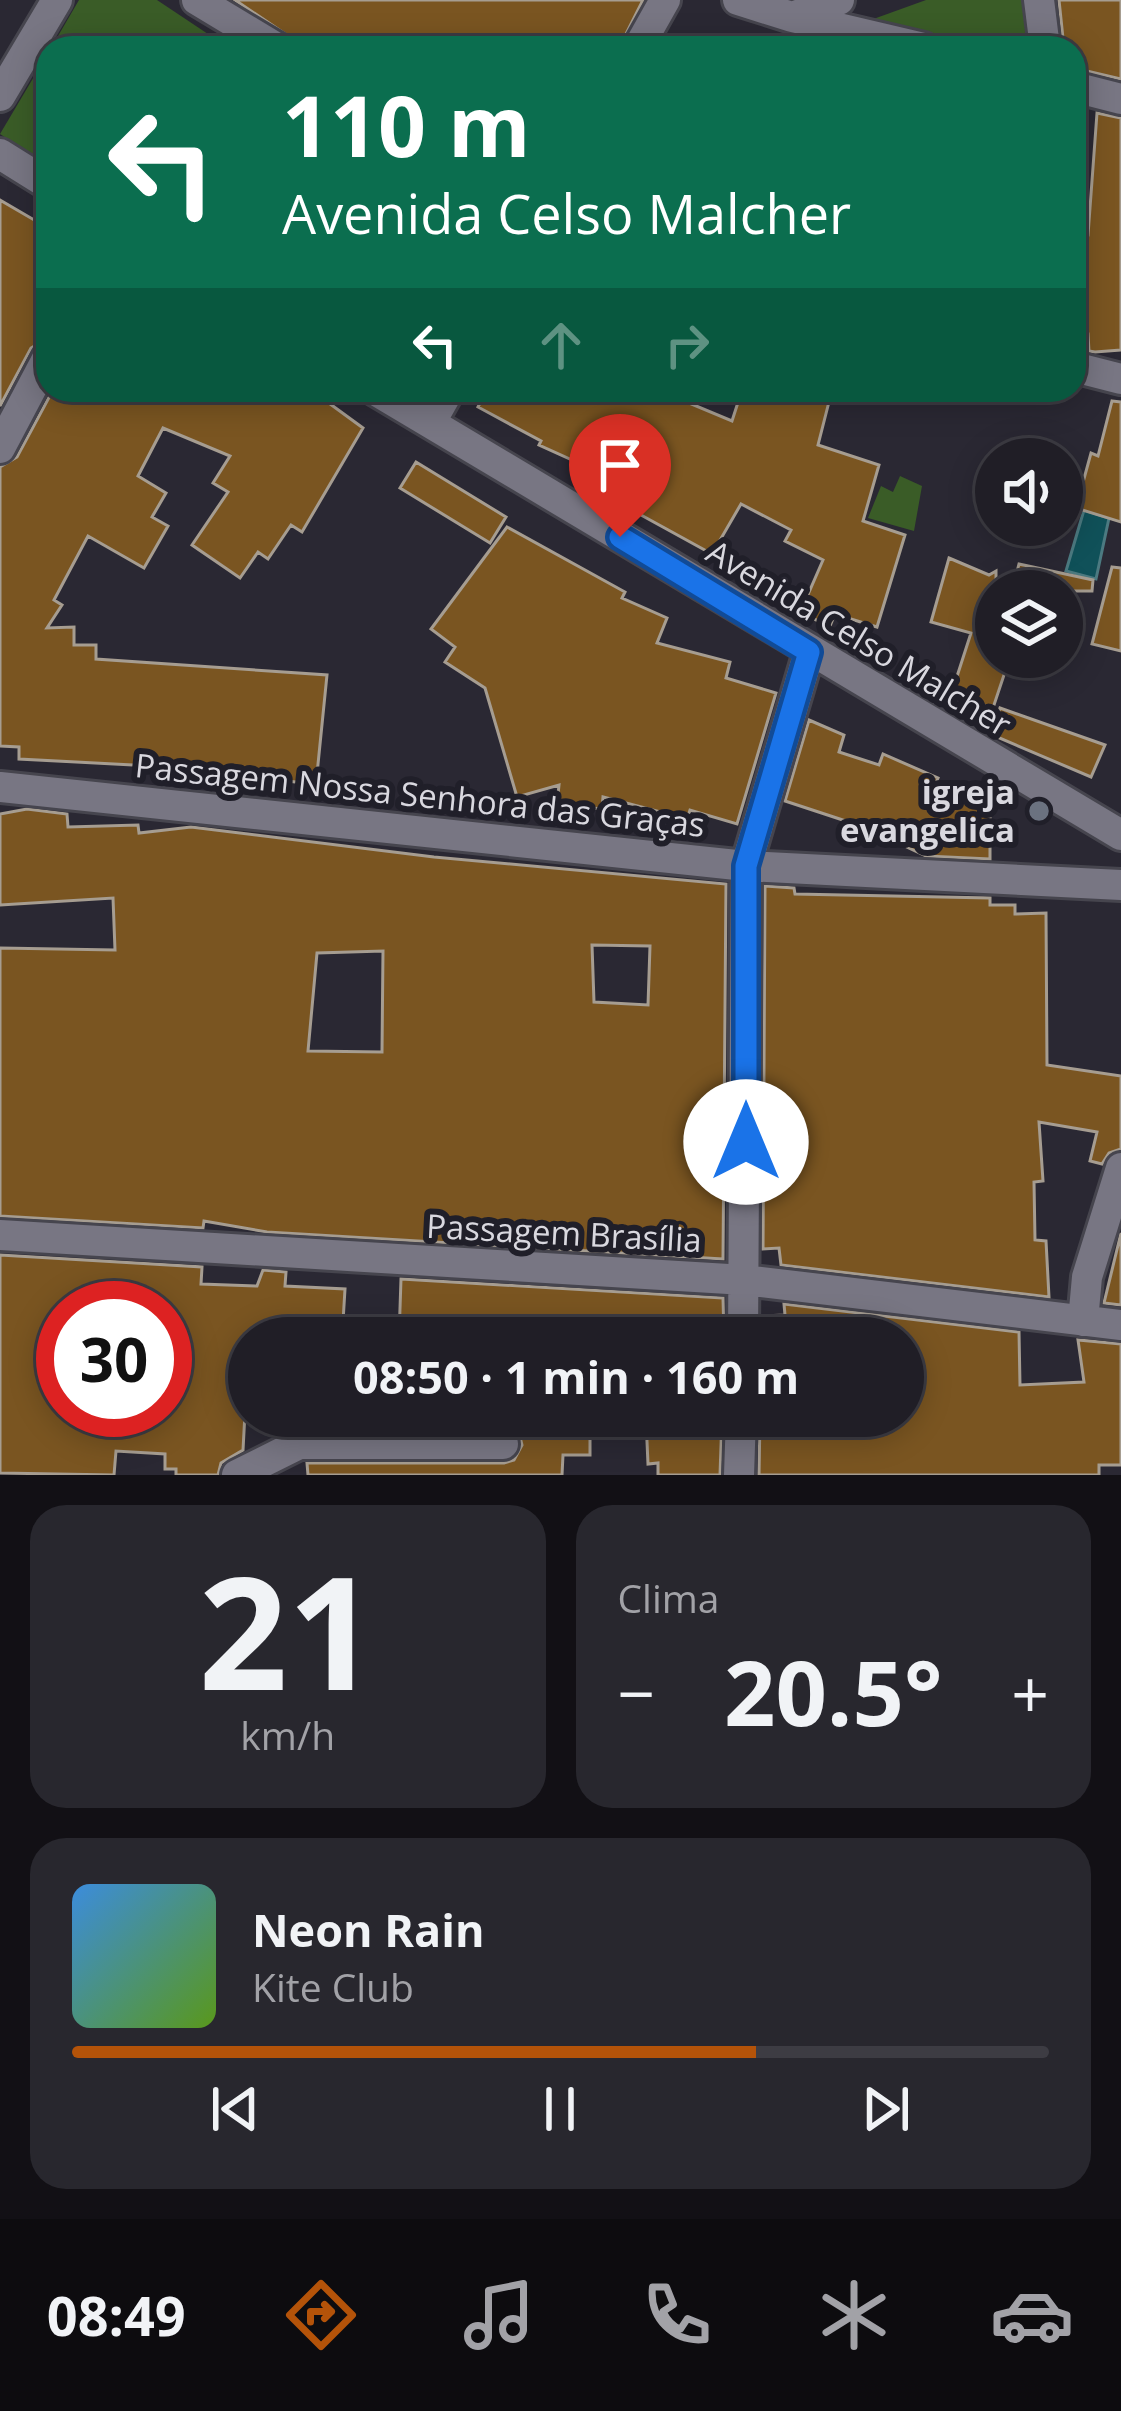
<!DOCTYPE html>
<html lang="pt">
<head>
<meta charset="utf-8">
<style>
  :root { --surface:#201e26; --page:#28272e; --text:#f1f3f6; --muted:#a2a2a7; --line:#3d3c43; --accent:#b45309 }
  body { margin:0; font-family:"Open Sans",sans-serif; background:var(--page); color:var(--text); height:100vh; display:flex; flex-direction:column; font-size:45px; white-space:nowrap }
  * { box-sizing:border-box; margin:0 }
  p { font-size:39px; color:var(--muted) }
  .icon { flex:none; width:66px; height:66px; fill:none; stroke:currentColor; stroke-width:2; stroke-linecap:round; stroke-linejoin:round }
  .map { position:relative; height:1475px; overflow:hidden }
  .panel { display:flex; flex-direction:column; gap:30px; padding:30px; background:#121015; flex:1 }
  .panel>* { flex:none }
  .hud { position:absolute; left:36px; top:36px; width:1050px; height:366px; border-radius:36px; box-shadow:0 6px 30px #0003,0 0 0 3px var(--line); background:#0b6e4f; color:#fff; overflow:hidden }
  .buttons { position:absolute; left:975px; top:438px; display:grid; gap:24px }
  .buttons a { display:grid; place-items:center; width:108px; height:108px; border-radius:50%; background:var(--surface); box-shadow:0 6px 30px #0003,0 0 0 3px var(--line); font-size:60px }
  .speed { position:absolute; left:36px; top:1281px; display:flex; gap:24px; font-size:60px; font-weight:700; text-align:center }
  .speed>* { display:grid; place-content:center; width:156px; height:156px; border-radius:50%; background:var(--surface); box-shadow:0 6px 30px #0003,0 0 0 3px var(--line); line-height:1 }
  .speed .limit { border:18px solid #d22; background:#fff; color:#111 }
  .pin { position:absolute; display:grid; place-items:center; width:102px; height:102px; color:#fff; margin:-123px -51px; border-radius:50% 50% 50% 0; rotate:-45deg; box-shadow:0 0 12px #0007 }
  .pin .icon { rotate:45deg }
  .me { position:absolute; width:132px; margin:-66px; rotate:0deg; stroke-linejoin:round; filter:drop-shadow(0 0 9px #0008) }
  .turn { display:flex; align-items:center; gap:42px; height:252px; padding:0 48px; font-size:54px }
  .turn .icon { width:156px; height:156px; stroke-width:2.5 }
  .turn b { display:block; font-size:84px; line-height:102px }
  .lanes { display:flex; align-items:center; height:114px; padding:0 48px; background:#0003; justify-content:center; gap:60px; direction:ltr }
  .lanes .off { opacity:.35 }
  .big { font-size:90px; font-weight:700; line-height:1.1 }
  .panel .tile { flex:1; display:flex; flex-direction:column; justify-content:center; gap:18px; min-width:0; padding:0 42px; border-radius:36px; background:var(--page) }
  .panel .dial { align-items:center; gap:0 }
  .dial b { font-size:156px; line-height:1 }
  .song { display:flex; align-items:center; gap:36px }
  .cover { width:144px; height:144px; border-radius:18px; background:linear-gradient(135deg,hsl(210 70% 55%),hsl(90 70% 35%)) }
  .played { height:12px; border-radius:6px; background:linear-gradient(90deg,var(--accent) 70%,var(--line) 70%) }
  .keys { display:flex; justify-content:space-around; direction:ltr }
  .heat { display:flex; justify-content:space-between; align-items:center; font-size:66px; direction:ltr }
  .panel .tiles { flex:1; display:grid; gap:30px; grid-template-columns:1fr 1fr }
  .tile:last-child { grid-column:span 2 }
  .trip { position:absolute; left:228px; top:1317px; width:696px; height:120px; border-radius:60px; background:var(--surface); box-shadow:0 6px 30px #0003,0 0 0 3px var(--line); font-weight:700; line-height:120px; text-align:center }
  .tab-bar { display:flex; height:192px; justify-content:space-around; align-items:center; background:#0d0c0f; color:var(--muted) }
  .tab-bar .icon { width:84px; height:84px }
  .tab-bar .current { color:var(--accent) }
  .tab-bar b { font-size:54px; color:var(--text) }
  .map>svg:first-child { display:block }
  .green { fill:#3a5c27 }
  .water { fill:#105159; stroke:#4c7a81; stroke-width:3 }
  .building { fill:#7a5521; stroke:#a69d91; stroke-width:3; fill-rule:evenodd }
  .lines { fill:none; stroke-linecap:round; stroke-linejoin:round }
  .minor-casing { stroke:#46454e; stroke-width:36 }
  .minor { stroke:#787683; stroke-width:30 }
  .route-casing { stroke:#114b97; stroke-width:30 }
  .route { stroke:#1a73e8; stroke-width:21 }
  .worship-dot { fill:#6b7280; stroke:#201f29; stroke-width:4.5 }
  .labels { text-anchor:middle; stroke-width:12; stroke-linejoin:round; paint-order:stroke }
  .street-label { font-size:33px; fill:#d9d8df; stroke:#201f29 }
  .poi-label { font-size:33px; font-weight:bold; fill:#d9d8df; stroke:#201f29; text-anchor:end }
</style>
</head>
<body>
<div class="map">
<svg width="1121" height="1475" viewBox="0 0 1121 1475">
  <rect width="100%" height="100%" fill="#2a2833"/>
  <path class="green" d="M79,0h78l72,48h-178z
    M926,0h101l8,48h-52l-129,-22z
    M48,53v113l-48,-32z
    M900,476l22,10 -8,45 -46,-13 13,-32 12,6z"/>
  <path class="water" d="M1084,510l25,8 -13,61 -30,-8z"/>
  <path class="building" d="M235,0h408l-24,48h-313z
    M1059,0h62v79l-47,-11v-20h-10z
    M1097,113l24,5v232l-26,2 -6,-1 -1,-17 -14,1v-100h14z
    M0,200l48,28v110l-17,10 -31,58z
    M53,390h258l52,38 -61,104 -11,-7 -23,34 -10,-7 -18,26 -48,-33 36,-53 -15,-9 17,-27 -67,-28 -25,48 28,17 -14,24 16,9 -24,42 -56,-32 -34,64 8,5 -15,23 27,-1v18h22v14l231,16 -11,109 -99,-10 -8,-5 -190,-10v-12l-19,-1v-279l17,-10z
    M487,390h171l74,31 10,-31h90l-14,55 61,20 -16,56 42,14 -28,92 -42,-13 -5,12 -30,-13 23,-53 -38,-19 6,-11 -50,-26 -29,50 -82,-45 5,-9 -24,-11 5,-9 -77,-35 2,-4 -63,-34z
    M1112,401l9,1v120l-45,-14 15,-55 7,3z
    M416,462l90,55 -16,26 -90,-55z
    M507,527l118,65 -3,6 45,20 -10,25 73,19 -4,16 50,15 -39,131 -47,-14 -3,9 -84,-22 -1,12 -45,-5 2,-19 -42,12 -32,-109 -40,-26 10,-15 -24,-18z
    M949,558l40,17 7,-4v86h14l-17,51 -42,-13 20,-62 -40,-11z
    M1019,564l74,16 -1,11h-80z
    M1112,567l9,1v83l-29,-7z
    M1000,708l105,37 -14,32 -101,-43z
    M809,720l35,15 -5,17 40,13 4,-11 55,24 -5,11 57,25v45l-64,-3 -62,-29 -79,-26z
    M27,809l40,5 1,13 70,-2 1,8 52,-6 243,30 292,27 -3,375 -456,-27 -63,-11 -1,7 -203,-12v-268l115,2 -2,-52 -113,7v-91zM592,945l58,1 -2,59 -54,-3zM383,951l-1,101 -74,-1 9,-98z
    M765,886l29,2 1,6 195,4v7h25v9l31,-1 1,152 74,11v73l-12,4 -7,11 -12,-3 7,-29 -58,-10 4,59 -9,1 1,58 11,1 3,56 -268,-32 -2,-17 -16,1z
    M1121,1233v72l-17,-2z
    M0,1255l202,12 -1,17 56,2 6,-16 23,2 -1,14 60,3 -3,49h-93l-6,112 -22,13 -3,12h-42v-6h-11v-15l-49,-3 -2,24 -114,-2zM63,1308h102v83l5,19h-107z
    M401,1279l322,19 1,40h-325z
    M784,1304l235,28 1,53 64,-3 -6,-42 43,4v121h-22v10h-340l1,-56 143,-3v-78h-140v-22l22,-1z
    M366,1416h224v39h-27l-1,20h-254l-1,-12h197l10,-3 8,-15 -3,-12 -15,-8 -137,-1z
    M690,1416h32l-2,59h-62v-12l-10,1 -2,-45z"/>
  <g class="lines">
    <defs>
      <path id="minor" d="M197,0l80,48
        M738,0l54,17 47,-17
        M1039,0l6,48
        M792,17l132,31
        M638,48l27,-48
        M1074,87l47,12
        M0,96l57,-96
        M0,154l48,30
        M1074,367l47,12
        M375,390l746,445
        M431,422l18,-32
        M0,448l48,-91
        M0,787l746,79 375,19
        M0,1235l745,45 376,45
        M1083,1321l4,-44 34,-109
        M743,1338l3,-472 63,-214
        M237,1475l62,-31h204
        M739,1475l2,-59"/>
    </defs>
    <use href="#minor" class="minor-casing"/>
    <use href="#minor" class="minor"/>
  </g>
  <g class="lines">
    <defs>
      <path id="route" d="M620,537l189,115 -63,214v276"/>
    </defs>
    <use href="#route" class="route-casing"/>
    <use href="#route" class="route"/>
  </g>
  <circle class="worship-dot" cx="1039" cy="811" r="12"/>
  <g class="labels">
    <g class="street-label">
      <text transform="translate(859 638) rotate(31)" y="12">Avenida Celso Malcher</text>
      <text transform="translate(420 795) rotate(6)" y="12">Passagem Nossa Senhora das Graças</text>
      <text transform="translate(564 1233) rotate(3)" y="12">Passagem Brasília</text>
    </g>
    <g class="poi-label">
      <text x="1015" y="804">igreja<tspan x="1015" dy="38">evangelica</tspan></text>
    </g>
  </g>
</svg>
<div class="buttons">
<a><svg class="icon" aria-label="sound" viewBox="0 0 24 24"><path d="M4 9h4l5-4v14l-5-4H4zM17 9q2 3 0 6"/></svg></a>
<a><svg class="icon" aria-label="layers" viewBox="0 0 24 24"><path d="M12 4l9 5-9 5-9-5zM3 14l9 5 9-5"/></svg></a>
</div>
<div class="speed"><div class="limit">30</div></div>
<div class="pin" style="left:620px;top:537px;background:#d93025"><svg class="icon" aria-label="arrive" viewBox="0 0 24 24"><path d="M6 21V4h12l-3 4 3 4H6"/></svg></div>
<svg class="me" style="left:746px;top:1142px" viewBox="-20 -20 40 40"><circle r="19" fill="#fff"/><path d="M0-13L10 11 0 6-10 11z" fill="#1a73e8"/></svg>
<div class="trip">08:50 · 1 min · 160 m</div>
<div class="hud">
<div class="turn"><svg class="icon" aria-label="left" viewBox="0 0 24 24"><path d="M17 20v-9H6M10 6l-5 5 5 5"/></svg><div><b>110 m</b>Avenida Celso Malcher</div></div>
<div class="lanes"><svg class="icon" aria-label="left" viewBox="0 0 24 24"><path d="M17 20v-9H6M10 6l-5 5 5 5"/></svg><svg class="icon off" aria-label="ahead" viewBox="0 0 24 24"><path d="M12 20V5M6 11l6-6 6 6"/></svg><svg class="icon off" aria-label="right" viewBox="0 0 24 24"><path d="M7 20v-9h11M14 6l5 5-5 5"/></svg></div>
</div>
</div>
<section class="panel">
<div class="tiles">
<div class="tile dial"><b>21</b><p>km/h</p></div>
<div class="tile"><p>Clima</p>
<div class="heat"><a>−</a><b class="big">20.5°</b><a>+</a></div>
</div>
<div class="tile">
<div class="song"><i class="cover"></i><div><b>Neon Rain</b><p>Kite Club</p></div></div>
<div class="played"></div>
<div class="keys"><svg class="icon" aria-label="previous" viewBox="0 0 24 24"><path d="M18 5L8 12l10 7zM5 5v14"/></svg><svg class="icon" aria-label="pause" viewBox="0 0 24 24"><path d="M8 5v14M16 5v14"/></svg><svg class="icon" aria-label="next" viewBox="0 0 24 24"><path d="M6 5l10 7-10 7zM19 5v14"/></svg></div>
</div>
</div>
</section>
<nav class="tab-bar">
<b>08:49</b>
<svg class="icon current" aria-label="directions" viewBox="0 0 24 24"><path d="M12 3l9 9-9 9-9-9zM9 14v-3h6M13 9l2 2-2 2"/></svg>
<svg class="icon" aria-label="music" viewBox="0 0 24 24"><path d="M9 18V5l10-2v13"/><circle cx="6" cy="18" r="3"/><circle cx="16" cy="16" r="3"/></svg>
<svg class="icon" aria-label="phone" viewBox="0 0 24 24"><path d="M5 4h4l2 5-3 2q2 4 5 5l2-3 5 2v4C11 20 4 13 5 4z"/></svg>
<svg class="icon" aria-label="climate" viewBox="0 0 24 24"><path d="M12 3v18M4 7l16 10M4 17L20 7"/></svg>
<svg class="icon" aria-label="car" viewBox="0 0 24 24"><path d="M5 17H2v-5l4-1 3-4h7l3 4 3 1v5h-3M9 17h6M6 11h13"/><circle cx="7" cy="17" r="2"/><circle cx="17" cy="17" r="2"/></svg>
</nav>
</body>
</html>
